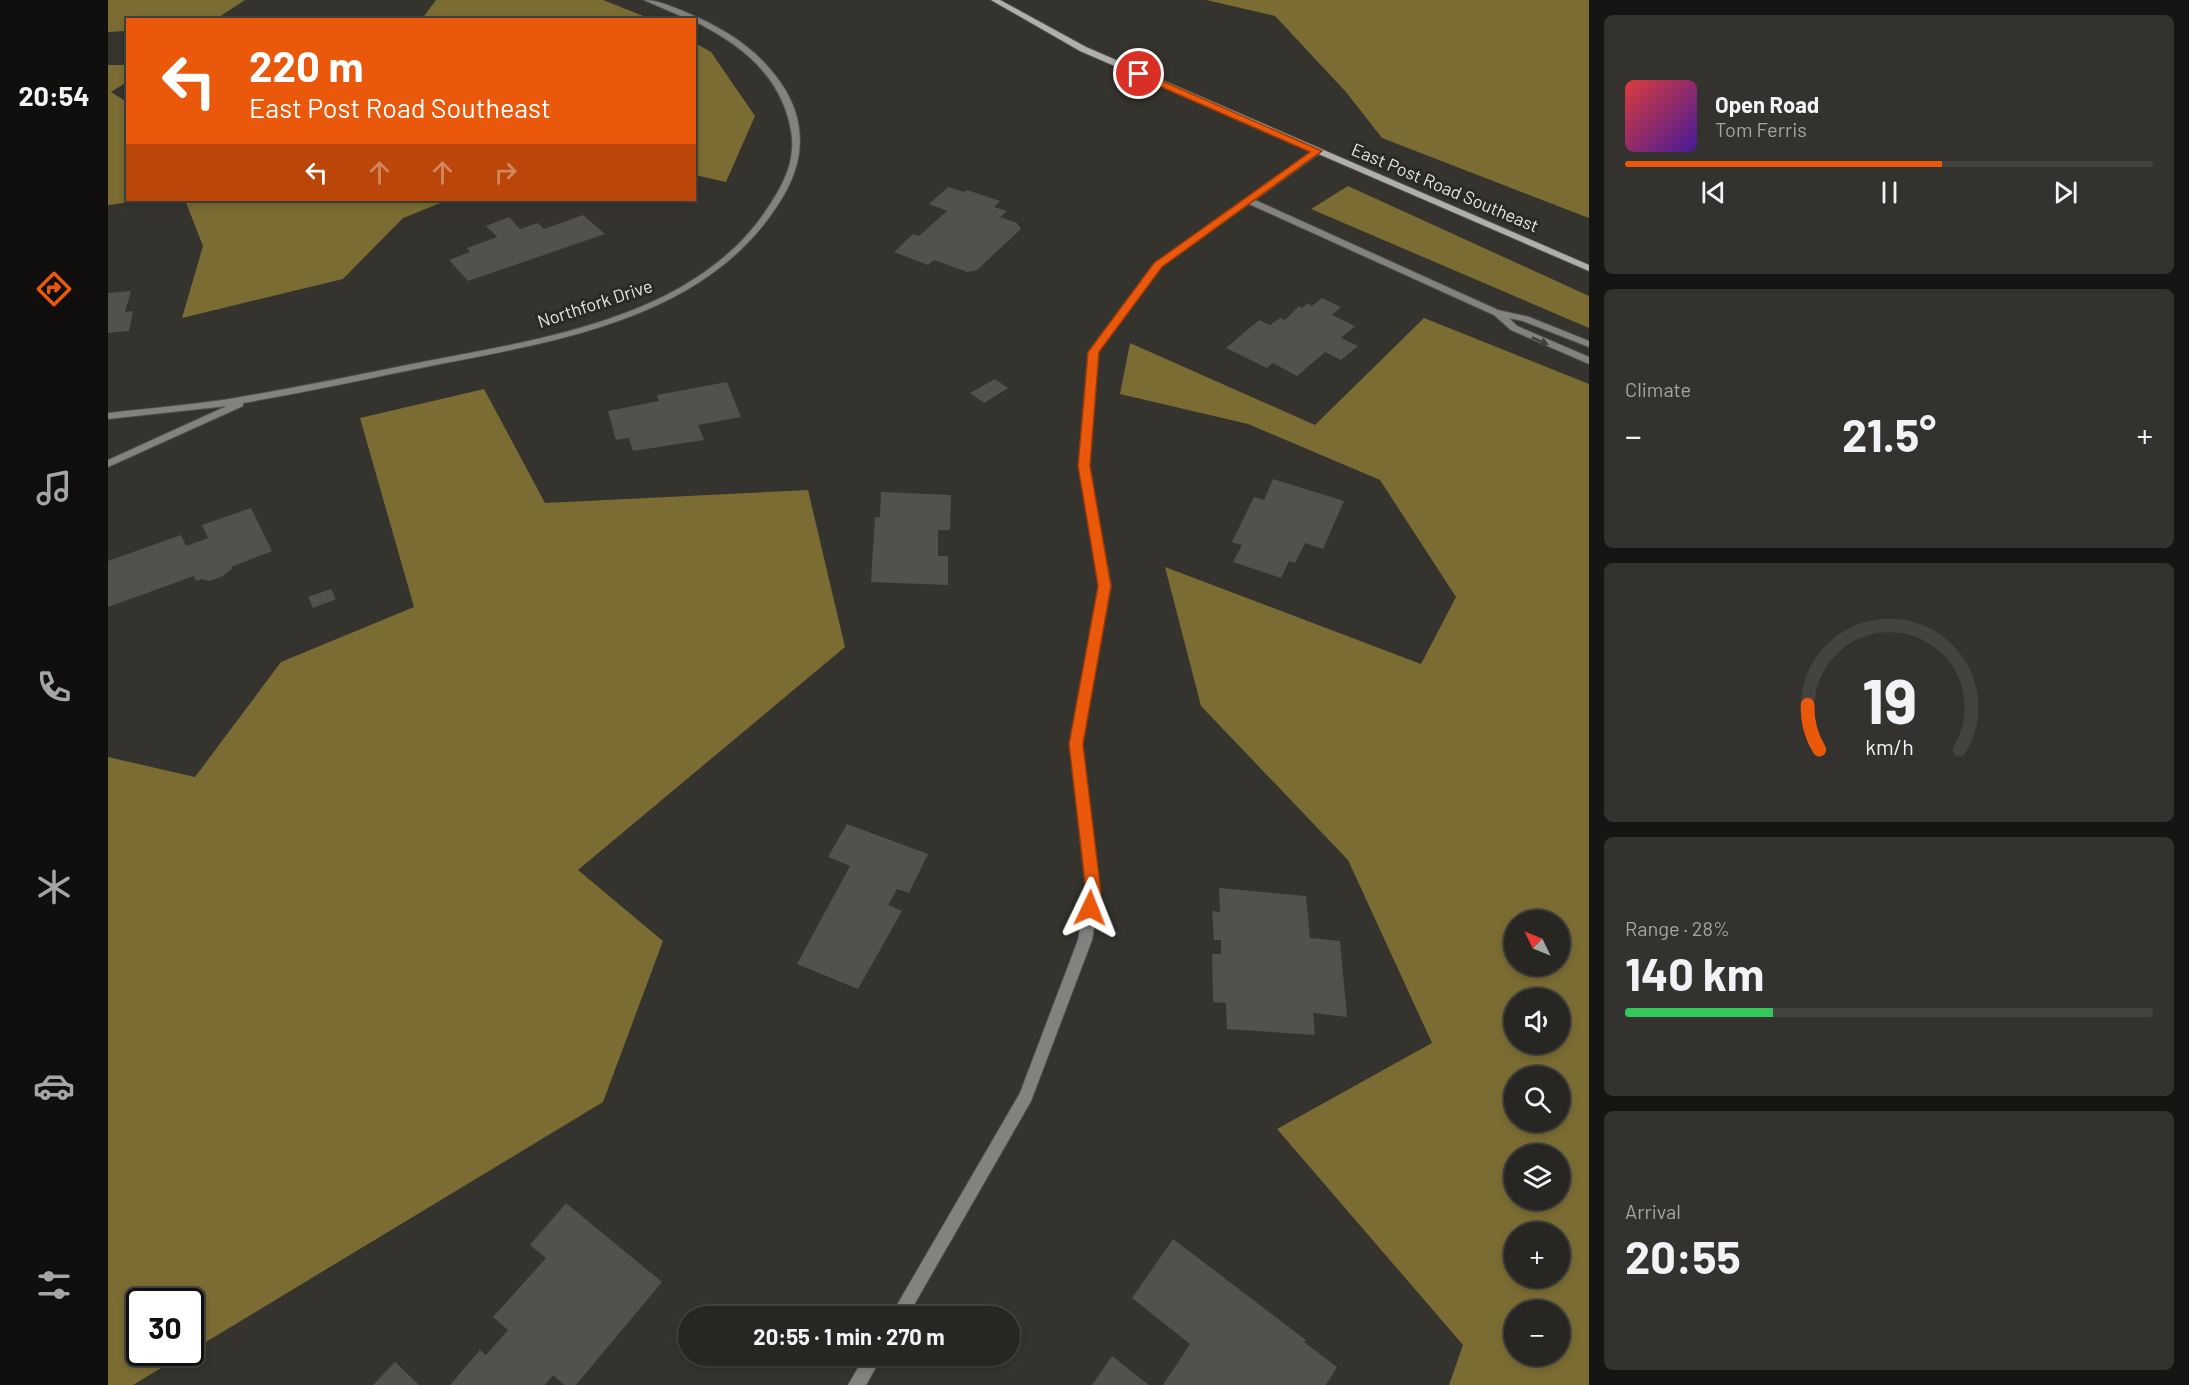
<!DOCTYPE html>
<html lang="en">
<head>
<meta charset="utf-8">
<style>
  :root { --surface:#272622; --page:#33322f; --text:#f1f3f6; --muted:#a4a5a5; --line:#434340; --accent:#ea580c }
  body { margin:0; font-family:Barlow,sans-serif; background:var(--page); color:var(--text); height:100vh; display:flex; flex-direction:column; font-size:22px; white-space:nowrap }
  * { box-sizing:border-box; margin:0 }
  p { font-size:20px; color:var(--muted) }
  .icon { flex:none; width:33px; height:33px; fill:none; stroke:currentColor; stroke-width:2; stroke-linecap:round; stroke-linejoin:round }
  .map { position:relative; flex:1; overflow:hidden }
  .drawer { display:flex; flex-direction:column; gap:15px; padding:15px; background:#151513; width:600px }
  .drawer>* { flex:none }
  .hud { position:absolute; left:18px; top:18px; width:570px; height:183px; border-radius:0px; box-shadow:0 3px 9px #0003,0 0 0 2px var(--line); background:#ea580c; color:#fff; overflow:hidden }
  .needle { width:39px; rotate:313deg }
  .fabs { position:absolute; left:1396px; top:910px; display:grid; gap:12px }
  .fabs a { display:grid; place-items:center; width:66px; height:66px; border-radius:50%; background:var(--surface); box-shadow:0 3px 9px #0003,0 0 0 2px var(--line); font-size:30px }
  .speed { position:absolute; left:18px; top:1288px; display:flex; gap:12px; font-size:30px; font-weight:700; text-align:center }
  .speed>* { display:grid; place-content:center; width:78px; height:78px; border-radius:50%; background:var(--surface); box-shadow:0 3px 9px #0003,0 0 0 2px var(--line); line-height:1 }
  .speed .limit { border:3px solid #111; border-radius:9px; background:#fff; color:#111 }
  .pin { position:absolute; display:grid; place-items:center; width:51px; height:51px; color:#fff; margin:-26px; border:3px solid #fff; border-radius:50%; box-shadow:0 2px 6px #0007 }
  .me { position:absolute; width:66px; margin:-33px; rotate:2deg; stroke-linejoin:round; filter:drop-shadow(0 0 4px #0008) }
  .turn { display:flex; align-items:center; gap:21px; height:126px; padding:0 24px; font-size:27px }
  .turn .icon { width:78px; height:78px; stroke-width:2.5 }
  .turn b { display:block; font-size:42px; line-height:51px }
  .lanes { display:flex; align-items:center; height:57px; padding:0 24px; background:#0003; justify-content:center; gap:30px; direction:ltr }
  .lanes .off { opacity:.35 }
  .big { font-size:45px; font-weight:700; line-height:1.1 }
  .drawer .card { flex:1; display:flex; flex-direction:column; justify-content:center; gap:9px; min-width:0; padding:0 21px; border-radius:9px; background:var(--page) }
  .drawer .dial { align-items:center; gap:0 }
  .dial svg { height:156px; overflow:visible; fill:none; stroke:var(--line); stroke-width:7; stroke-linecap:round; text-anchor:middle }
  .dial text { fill:var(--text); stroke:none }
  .song { display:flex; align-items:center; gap:18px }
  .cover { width:72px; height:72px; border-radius:9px; background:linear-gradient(135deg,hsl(0 70% 55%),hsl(260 70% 35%)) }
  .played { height:6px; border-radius:3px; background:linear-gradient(90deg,var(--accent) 60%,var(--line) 60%) }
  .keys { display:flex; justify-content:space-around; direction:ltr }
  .heat { display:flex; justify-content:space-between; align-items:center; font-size:33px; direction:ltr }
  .charge { height:9px; border-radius:4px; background:linear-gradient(90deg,#34c759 28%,var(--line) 0) }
  .trip { position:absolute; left:570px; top:1306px; width:342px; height:60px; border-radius:30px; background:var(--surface); box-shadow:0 3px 9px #0003,0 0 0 2px var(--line); font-weight:700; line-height:60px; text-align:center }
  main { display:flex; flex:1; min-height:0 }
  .dock { display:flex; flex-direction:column; width:108px; justify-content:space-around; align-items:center; background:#100f0e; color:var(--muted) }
  .dock .icon { width:42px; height:42px }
  .dock .on { color:var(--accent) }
  .dock b { font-size:27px; color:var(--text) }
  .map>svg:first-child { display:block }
  .forest { fill:#7a6c32; fill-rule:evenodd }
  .building { fill:#53514b }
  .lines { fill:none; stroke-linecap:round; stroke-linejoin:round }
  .street-casing { stroke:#504f4a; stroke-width:2 }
  .secondary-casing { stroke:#504f4a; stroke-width:2 }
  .street { fill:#83827f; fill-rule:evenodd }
  .secondary { fill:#b1afab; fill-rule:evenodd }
  .oneway { fill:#403f3a }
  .route { fill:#ea580c; stroke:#983908; stroke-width:1.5 }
  .labels { text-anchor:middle; stroke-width:6; stroke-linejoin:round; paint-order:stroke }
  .far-street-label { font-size:18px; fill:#e6e5e2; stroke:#2a2923 }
</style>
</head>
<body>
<main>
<nav class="dock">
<b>20:54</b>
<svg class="icon on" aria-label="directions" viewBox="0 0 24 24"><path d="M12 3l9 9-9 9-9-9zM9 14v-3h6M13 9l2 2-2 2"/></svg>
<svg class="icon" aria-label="music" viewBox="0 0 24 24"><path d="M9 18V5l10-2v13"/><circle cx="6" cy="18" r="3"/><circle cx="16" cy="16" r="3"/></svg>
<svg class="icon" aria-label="phone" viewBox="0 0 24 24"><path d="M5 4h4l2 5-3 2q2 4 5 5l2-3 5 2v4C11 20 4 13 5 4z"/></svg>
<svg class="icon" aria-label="climate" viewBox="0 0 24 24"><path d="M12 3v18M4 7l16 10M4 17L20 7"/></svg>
<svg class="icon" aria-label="car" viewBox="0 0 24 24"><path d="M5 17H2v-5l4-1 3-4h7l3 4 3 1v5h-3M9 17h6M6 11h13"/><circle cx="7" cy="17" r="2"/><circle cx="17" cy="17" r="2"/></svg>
<svg class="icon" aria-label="filters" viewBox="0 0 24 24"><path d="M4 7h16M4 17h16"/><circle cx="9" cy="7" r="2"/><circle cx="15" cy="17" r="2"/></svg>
</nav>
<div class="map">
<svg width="1481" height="1385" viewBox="0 0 1481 1385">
  <rect width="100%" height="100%" fill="#34332d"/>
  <path class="forest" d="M0,0h137l-29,19 -88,1 -1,11 -19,1z
    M328,0h167l48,19h-229z
    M1098,0h383v218l-207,-80 -36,-46 -71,-76z
    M587,43l16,9 44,64 -29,66 -31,-7z
    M0,65h19v17l-16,10 16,10 1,98h21l-41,5z
    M1240,186l241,110v32l-278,-119z
    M77,200h263l-45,18 -60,61 -161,39 21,-72z
    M1316,318l165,66v1001h-140l14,-40 -186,-216 155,-86 -84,-183 -147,-154 -36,-139 256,97 35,-67 -76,-117 -132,-56 -128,-30 10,-51 185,82zM1407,921h45v45h-45zM1407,999h45v45h-45zM1407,1077h45v45h-45zM1407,1155h45v45h-45zM1407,1233h45v45h-45zM1407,1311h45v45h-45z
    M376,389l61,114 263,-13 37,157 -267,223 85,71 -60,161 -412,249 -1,-49h-50v51h46l-53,32h-25v-628l87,20 86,-115 133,-55 -54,-189z"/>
  <path class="building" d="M840,187l16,5 3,-2 33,11 -6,6 13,4 -7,6 17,6 4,6 -44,41 -10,2 -33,-12 -6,5 -34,-13 19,-18 6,2 28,-25 -18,-7z
    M475,215l22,19 -137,47 -19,-21 21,-8 -3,-4 30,-11 -11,-11 23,-9 11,12 18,-6 6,6z
    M23,291l-6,21 8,-1 -4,20 -21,2v-40z
    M1214,298l19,9 -9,8 23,11 -14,12 17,8 -17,14 -16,-8 -28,24 -24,-13 -6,5 -41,-20 33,-28 11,5 10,-7 5,2 14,-14 3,2 5,-5 5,3z
    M887,379l13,9 -24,15 -14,-10z
    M619,382l14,35 -43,8 6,15 -71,11 -4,-13 -13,2 -8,-29 51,-10 -2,-6z
    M1165,479l71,22 -21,48 -18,-6 -10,20 -6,-2 -8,17 -48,-16 9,-17 -10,-3 22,-45 10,3z
    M773,492l70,3 -1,35h-12v26h10v29l-77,-3 4,-65h5z
    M143,508l21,43 -41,16 1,2 -11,8 -12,4 -7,-2 -6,2 -2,-5 -86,31v-46l73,-26 5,11 22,-8 -6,-13z
    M223,589l5,10 -23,9 -5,-11z
    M739,824l81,30 -19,39 -12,-4 -9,16 14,6 -44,78 -61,-25 53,-98 -22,-9z
    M1111,888l87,8 4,42 30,3 7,76 -34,-4 2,22 -88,-6 -1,-26 -13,-1 -1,-48h9v-14h-7l-2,-29 8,1z
    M458,1203l96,79 -86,103h-12l-11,-10 -8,10h-95l30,-35 6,5 22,-25 -15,-13 53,-59 -16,-13z
    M1065,1239l133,101 -2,2 33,25 -11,18h-163l27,-41 -58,-46z
    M1004,1356l37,29h-57z
    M287,1362l24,23h-46z"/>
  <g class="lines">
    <defs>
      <path id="street" d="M536,0c14,0 26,6 39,11 36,15 68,33 92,64 29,36 33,78 10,118 -70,124 -223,147 -350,172 -64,13 -128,27 -192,38v3l-135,61v-7l119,-54 -119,13v-6c42,-5 85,-8 127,-15 59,-10 118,-22 177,-34 121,-24 281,-43 355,-155 12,-18 24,-38 25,-60 1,-10 -1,-19 -3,-28 -13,-50 -51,-78 -95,-100v-1h-4z
        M1209,148l3,1v4l-65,47 243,110 31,7 60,24v6l-66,-26 -14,-3 8,8 72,31v7l-78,-34 -17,-15 -245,-111 -88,63 -63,85 -9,114 22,120 -29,158 18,148 -8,48 -61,161 -124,216h-17l130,-224 58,-153 8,-48 -16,-148 29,-158 -20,-120 9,-114 67,-89z
        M757,1356h17l-16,29h-18z"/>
      <path id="secondary" d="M883,0h9l86,47 503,218v6l-509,-220z"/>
    </defs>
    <use href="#street" class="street-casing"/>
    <use href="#secondary" class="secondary-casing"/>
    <use href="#street" class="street"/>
    <use href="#secondary" class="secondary"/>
  </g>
  <defs><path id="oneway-solid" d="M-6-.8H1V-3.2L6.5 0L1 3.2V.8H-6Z" transform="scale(1.5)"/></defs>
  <use class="oneway" href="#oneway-solid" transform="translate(1432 341) rotate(24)"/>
  <path class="route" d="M1028,72h6l180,79 -160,116 -63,85 -9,114 21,120 -28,158 18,148 -3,16 -8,6 -7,-6 3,-16 -17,-148 29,-158 -20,-120 10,-114 66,-89 156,-111 -174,-76z"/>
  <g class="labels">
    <g class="far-street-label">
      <text transform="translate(1337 188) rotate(23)" y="6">East Post Road Southeast</text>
      <text transform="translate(487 304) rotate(-18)" y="6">Northfork Drive</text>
    </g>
  </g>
</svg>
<div class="fabs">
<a><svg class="needle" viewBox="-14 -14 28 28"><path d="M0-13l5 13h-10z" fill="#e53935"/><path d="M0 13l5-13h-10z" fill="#a4a5a5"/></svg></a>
<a><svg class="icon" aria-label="sound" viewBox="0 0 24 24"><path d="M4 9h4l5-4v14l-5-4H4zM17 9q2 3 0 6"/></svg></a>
<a><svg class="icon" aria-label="search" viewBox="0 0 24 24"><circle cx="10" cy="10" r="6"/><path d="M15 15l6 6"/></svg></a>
<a><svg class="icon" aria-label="layers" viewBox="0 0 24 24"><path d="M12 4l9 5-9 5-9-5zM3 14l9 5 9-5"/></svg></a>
<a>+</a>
<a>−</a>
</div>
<div class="speed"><div class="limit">30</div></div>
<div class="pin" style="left:1031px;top:74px;background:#d93025"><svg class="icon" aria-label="arrive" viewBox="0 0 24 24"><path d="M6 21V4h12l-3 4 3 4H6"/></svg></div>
<svg class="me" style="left:982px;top:908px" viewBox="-20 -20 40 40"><path d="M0-17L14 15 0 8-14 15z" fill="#ea580c" stroke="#fff" stroke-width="4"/></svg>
<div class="trip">20:55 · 1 min · 270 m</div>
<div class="hud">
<div class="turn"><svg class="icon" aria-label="left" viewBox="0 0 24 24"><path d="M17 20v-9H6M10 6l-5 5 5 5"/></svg><div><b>220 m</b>East Post Road Southeast</div></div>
<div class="lanes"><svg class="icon" aria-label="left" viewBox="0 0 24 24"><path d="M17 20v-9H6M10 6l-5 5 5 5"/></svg><svg class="icon off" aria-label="ahead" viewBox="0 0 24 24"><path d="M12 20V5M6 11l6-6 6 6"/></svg><svg class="icon off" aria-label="ahead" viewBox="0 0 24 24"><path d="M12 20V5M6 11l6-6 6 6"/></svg><svg class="icon off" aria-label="right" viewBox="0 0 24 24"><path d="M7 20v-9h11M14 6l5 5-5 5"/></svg></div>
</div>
</div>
<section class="drawer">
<div class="card">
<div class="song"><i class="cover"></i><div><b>Open Road</b><p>Tom Ferris</p></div></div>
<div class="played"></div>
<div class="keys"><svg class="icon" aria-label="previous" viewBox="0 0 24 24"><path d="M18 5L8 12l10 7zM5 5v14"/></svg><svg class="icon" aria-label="pause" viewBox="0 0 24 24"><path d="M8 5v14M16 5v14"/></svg><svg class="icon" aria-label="next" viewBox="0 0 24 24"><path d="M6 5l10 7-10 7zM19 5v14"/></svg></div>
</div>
<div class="card"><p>Climate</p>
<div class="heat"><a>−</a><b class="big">21.5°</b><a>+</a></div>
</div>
<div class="card dial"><svg viewBox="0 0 100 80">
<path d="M14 69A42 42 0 1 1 86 69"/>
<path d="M14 69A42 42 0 0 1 8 46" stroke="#ea580c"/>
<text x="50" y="56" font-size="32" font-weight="700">19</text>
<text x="50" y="72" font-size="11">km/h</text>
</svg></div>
<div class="card"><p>Range · 28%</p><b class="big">140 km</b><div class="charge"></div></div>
<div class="card"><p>Arrival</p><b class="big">20:55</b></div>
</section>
</main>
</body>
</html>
